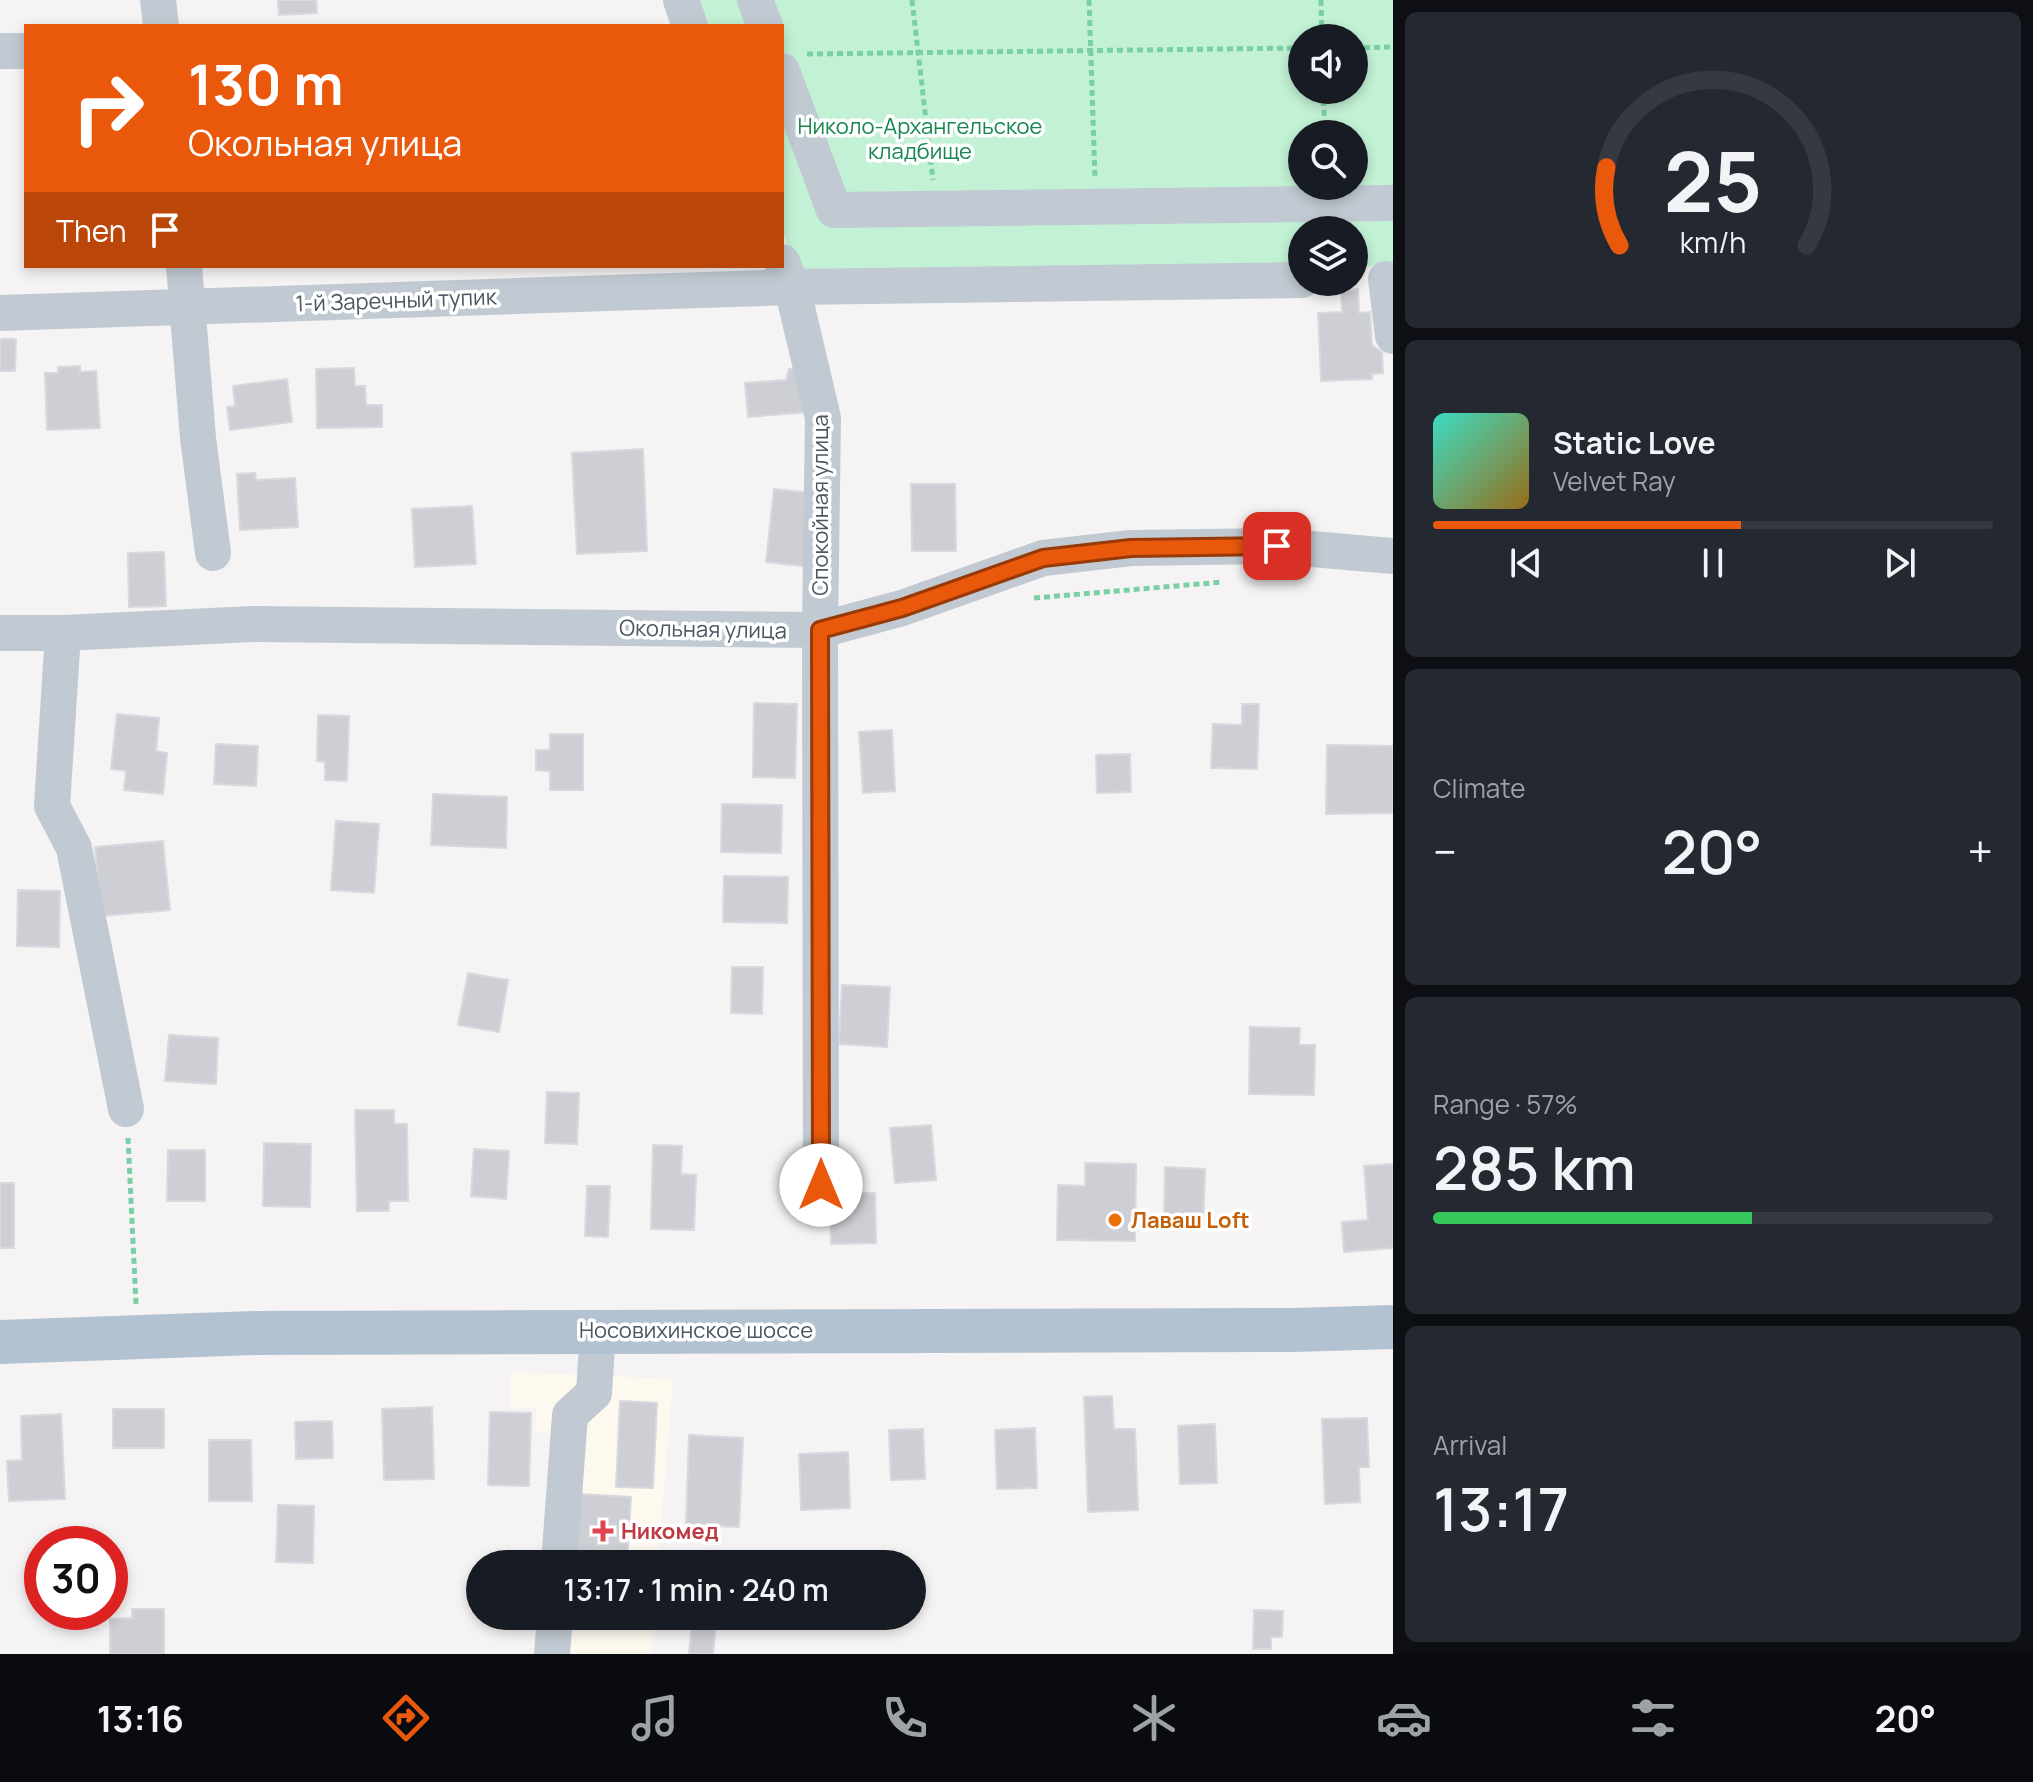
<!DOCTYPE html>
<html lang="en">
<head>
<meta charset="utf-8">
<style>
  :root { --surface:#171b24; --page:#242831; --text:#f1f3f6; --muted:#9ea1a6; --line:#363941; --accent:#ea580c }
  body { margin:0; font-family:Manrope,sans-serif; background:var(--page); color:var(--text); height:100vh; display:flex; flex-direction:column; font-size:30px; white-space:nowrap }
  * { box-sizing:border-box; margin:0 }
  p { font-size:26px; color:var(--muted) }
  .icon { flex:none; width:44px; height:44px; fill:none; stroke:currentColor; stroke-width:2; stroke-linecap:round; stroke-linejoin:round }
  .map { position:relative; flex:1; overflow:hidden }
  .details { display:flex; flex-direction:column; gap:12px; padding:12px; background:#0d0f14; width:640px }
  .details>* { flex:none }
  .banner { position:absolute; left:24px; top:24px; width:760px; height:244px; border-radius:0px; box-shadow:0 4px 12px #0003; background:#ea580c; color:#fff; overflow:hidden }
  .buttons { position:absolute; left:1288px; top:24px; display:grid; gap:16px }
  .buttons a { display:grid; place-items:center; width:80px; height:80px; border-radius:50%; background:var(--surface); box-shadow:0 4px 12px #0003; font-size:40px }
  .speed { position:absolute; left:24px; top:1526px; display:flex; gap:16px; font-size:40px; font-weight:700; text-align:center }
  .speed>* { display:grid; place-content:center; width:104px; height:104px; border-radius:50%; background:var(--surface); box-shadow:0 4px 12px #0003; line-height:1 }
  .speed .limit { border:12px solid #d22; background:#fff; color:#111 }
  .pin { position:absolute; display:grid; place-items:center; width:68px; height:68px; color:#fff; margin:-34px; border-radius:16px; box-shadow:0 4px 12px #0006 }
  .me { position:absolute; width:88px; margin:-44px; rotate:0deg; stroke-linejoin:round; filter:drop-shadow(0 0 6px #0008) }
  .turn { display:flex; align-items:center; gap:28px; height:168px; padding:0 32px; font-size:36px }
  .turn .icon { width:104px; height:104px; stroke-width:2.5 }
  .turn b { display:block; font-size:56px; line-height:68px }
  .then { display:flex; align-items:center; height:76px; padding:0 32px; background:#0003; gap:16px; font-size:30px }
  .big { font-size:60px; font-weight:600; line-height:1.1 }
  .details .card { flex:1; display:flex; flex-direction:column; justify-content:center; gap:12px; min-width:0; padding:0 28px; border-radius:12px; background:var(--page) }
  .details .dial { align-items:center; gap:0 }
  .dial svg { height:208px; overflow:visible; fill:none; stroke:var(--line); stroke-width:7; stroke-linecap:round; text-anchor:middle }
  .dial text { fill:var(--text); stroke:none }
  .song { display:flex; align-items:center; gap:24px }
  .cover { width:96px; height:96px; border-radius:12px; background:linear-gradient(135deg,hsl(170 70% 55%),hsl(40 70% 35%)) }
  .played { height:8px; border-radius:4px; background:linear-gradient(90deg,var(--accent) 55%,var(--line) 55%) }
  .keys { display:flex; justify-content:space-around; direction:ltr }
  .heat { display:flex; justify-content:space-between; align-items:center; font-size:44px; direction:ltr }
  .charge { height:12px; border-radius:6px; background:linear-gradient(90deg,#34c759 57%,var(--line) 0) }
  .trip { position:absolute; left:466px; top:1550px; width:460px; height:80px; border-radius:40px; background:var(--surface); box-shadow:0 4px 12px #0003; font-weight:600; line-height:80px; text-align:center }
  .tabs { display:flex; height:128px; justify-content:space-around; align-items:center; background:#090b0e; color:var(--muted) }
  .tabs .icon { width:56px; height:56px }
  .tabs .current { color:var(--accent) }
  .tabs b { font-size:36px; color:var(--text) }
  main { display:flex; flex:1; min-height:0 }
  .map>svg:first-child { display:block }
  .commercial { fill:#fdf9ef }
  .green { fill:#c3f1d5; fill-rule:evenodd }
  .building { fill:#cdcfd5; stroke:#d7d9de; stroke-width:2 }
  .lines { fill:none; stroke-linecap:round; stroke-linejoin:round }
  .path { stroke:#7ad0a6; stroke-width:5; stroke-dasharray:6 4; stroke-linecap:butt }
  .minor { stroke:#c1cad2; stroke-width:36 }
  .major { stroke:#b3c2d1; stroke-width:44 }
  .route-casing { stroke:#983908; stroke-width:20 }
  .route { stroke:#ea580c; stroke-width:14 }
  .food-dot { fill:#e8710a; stroke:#fff; stroke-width:3 }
  .health-dot { fill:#e0444e; stroke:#fff; stroke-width:3 }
  .labels { text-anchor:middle; stroke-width:7; stroke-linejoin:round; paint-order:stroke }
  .park-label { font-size:22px; fill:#17864f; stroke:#fff }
  .street-label { font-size:22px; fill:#4a5661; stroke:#fff }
  .food-label { font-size:22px; font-weight:bold; fill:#c56008; stroke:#fff; text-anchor:start }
  .health-label { font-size:22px; font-weight:bold; fill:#be3a42; stroke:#fff; text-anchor:start }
</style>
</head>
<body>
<main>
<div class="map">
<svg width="1393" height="1654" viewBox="0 0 1393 1654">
  <rect width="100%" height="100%" fill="#f5f3f3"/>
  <path class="commercial" d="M511,1372l162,7 -15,185h-85l-19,-131h-19l2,-25 -27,-1z
    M570,1616h84l-3,38h-82z"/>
  <path class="green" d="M700,0h693v266l-39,1v-37h-52v38l-502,11 -18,-49v-204h-73zM1302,38h52v52h-52zM1302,134h52v52h-52z"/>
  <path class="building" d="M278,0h38l1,13 -38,2z
    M1358,289l1,24 11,-1 2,33 10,7 1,21 -11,1v5l-51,2 -3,-68 24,-1 -1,-21z
    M0,339h16l-1,32h-15z
    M80,366v6l16,-1 4,57 -53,2 -2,-57h13v-6z
    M354,368l1,18h10l1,19h16v22l-65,1 -1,-59z
    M806,368l4,44 -62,5 -3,-34 41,-3 3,-11z
    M287,379l5,43 -62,8 -3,-23 8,-1 -2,-20z
    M643,449l4,102 -70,3 -5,-101z
    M255,473l1,7 39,-2 3,49 -58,3 -3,-56z
    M911,484h44l1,67h-44z
    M774,489l45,5 -8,73 -45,-5z
    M472,506l4,58 -61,3 -3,-58z
    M164,552l2,54 -37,1 -1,-54z
    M754,703l43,1 -2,74 -42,-1z
    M1242,704h17l-2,65 -46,-1 2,-44 29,1z
    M117,714l42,4 -3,33 11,2 -4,41 -39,-4 2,-19 -15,-2z
    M318,715l31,1 -2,65 -22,-1v-18l-8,-1z
    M892,730l3,61 -32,2 -4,-61z
    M550,734h33v56h-33v-19l-14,-1v-20h14z
    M216,744l42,2 -2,40 -42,-2z
    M1327,745l66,1v67l-67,1z
    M1130,754l1,38 -34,1 -1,-38z
    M433,794l74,3 -1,51 -75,-3z
    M722,804l60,1 -1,48 -60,-1z
    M336,821l43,3 -5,69 -43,-3z
    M163,841l7,69 -68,6 -7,-69z
    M724,876l64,1 -1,46 -64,-1z
    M18,890l42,1 -1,56 -42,-1z
    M732,967h31l-1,47 -31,-1z
    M468,973l40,7 -9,52 -41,-7z
    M842,985l48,2 -3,60 -48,-3z
    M1250,1027l50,1 -1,17h16l-1,50 -65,-1z
    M169,1035l49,3 -2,46 -51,-3z
    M547,1092l32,1 -2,51 -32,-1z
    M355,1110h39v14h13l1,77h-19v10h-32z
    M931,1125l5,55 -41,3 -5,-55z
    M264,1143l47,1 -1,63 -47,-1z
    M653,1145l29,1 -1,28 15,1 -2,55 -43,-1z
    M474,1149l35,2 -3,48 -35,-3z
    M168,1150h37v51h-38z
    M1085,1163l51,1 -1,77 -78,-1 1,-55 27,1z
    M1393,1164v84l-49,4 -2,-30 26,-2 -4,-54z
    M1165,1167l40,2 -2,60 -39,-1z
    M0,1183h14v65h-14z
    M587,1186h23l-2,51 -23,-1z
    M875,1193l1,50 -45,1 -1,-50z
    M1112,1396l2,33h21l3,81 -50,2 -4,-115z
    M620,1401l37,2 -4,85 -37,-1z
    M432,1407l2,72 -50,1 -2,-71z
    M113,1409h51v39h-51z
    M490,1412l41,1 -2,73 -41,-1z
    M61,1414l4,85 -56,2 -2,-40 15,-1 -1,-44z
    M1367,1418l2,49h-10l1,35 -35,2 -3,-85z
    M332,1421l1,37 -37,1 -1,-37z
    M1215,1424l2,59 -37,1 -2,-58z
    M1035,1428l2,60 -40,1 -2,-59z
    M923,1429l2,50 -34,1 -2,-50z
    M689,1435l54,3 -4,89 -53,-2z
    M209,1440h42l1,61h-43z
    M848,1452l2,56 -49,2 -2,-56z
    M579,1494l52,3 -4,67h-52z
    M278,1505l36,1 -1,57 -37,-1z
    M683,1554l45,4 -1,6h-45z
    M132,1609h32v45h-54v-35l22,-1z
    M1254,1610l29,1 -1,26h-11v12h-18z
    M677,1616h45l-1,9 -5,-1 -3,30h-24l3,-32 -15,-2z"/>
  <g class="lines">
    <path class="path" d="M912,0l21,180
      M1089,0l6,178
      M1321,0l1,38
      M1354,48l39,-1
      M807,54l495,-6
      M1323,90l2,44
      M1034,598l189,-16
      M128,1138l8,166"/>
    <path class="minor" d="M158,0l3,26
      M681,0l9,26
      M755,0l10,26
      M0,51h26
      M782,71l52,139 559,-7
      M782,262l10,25 31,131 -3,212 1,555
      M184,266l14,172 15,115
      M1386,279l7,57
      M0,313l792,-26 510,-7
      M0,633h63l190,-9 567,6 82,-22 141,-50 88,-10 146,-2 116,10
      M63,633l-11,173 22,42 52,261
      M559,1564l11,-149 24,-22 4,-63
      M552,1654l3,-38"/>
    <path class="major" d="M0,1342l255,-9 1039,-3 99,-3"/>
  </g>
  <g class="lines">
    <defs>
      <path id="route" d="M821,1185l-1,-555 82,-22 141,-50 88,-10 146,-2"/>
    </defs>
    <use href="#route" class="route-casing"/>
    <use href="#route" class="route"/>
  </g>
  <circle class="food-dot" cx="1115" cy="1220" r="8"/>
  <path class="health-dot" d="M599 1519h8v8h8v8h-8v8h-8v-8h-8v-8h8z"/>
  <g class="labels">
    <g class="park-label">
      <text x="920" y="134">Николо-Архангельское<tspan x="920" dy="25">кладбище</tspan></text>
    </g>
    <g class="street-label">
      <text transform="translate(396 300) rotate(-2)" y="8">1-й Заречный тупик</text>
      <text transform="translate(820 505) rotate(-90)" y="8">Спокойная улица</text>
      <text transform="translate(703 629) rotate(1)" y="8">Окольная улица</text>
      <text x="696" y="1338">Носовихинское шоссе</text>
    </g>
    <g class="food-label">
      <text x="1131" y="1228">Лаваш Loft</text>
    </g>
    <g class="health-label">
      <text x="621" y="1539">Никомед</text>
    </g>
  </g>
</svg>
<div class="buttons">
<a><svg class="icon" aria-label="sound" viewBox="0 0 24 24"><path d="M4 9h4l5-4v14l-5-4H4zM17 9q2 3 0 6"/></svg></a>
<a><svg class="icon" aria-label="search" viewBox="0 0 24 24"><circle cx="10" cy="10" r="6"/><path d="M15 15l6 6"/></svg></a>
<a><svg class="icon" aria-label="layers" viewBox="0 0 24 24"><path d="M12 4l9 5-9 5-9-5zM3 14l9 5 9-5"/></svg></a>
</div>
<div class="speed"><div class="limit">30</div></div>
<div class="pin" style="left:1277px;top:546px;background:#d93025"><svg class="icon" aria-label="arrive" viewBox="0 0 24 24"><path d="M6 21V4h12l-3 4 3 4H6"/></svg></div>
<svg class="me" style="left:821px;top:1185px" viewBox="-20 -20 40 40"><circle r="19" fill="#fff"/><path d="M0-13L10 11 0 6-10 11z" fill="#ea580c"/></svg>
<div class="trip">13:17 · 1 min · 240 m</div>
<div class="banner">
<div class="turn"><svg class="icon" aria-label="right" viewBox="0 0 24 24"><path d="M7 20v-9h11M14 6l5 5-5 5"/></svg><div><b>130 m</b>Окольная улица</div></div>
<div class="then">Then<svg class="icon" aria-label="arrive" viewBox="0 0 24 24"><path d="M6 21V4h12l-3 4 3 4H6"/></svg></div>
</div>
</div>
<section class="details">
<div class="card dial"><svg viewBox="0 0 100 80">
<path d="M14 69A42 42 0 1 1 86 69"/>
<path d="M14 69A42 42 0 0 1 9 39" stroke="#ea580c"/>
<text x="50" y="56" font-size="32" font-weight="700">25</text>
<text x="50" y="72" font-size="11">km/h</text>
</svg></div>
<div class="card">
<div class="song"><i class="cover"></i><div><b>Static Love</b><p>Velvet Ray</p></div></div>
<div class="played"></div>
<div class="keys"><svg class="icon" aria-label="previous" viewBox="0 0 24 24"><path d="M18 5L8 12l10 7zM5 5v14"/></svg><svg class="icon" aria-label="pause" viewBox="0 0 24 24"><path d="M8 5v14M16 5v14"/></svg><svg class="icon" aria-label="next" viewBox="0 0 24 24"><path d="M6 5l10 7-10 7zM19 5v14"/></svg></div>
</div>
<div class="card"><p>Climate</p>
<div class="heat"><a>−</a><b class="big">20°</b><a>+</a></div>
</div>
<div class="card"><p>Range · 57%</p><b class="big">285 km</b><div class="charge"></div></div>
<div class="card"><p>Arrival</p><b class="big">13:17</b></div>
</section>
</main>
<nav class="tabs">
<b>13:16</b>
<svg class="icon current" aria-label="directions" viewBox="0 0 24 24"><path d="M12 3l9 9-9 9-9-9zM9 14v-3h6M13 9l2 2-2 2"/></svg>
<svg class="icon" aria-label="music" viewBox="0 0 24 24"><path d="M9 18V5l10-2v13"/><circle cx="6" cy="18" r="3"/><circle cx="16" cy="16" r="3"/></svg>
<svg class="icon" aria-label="phone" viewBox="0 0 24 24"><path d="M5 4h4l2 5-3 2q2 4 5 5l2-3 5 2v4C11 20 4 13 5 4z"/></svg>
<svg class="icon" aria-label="climate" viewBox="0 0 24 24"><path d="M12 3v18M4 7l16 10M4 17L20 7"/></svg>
<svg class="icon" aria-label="car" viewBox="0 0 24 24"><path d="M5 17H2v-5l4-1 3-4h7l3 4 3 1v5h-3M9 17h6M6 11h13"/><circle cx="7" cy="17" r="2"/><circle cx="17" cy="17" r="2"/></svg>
<svg class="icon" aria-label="filters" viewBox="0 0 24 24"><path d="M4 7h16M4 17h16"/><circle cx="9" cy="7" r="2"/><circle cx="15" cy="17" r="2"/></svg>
<b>20°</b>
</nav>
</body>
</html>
